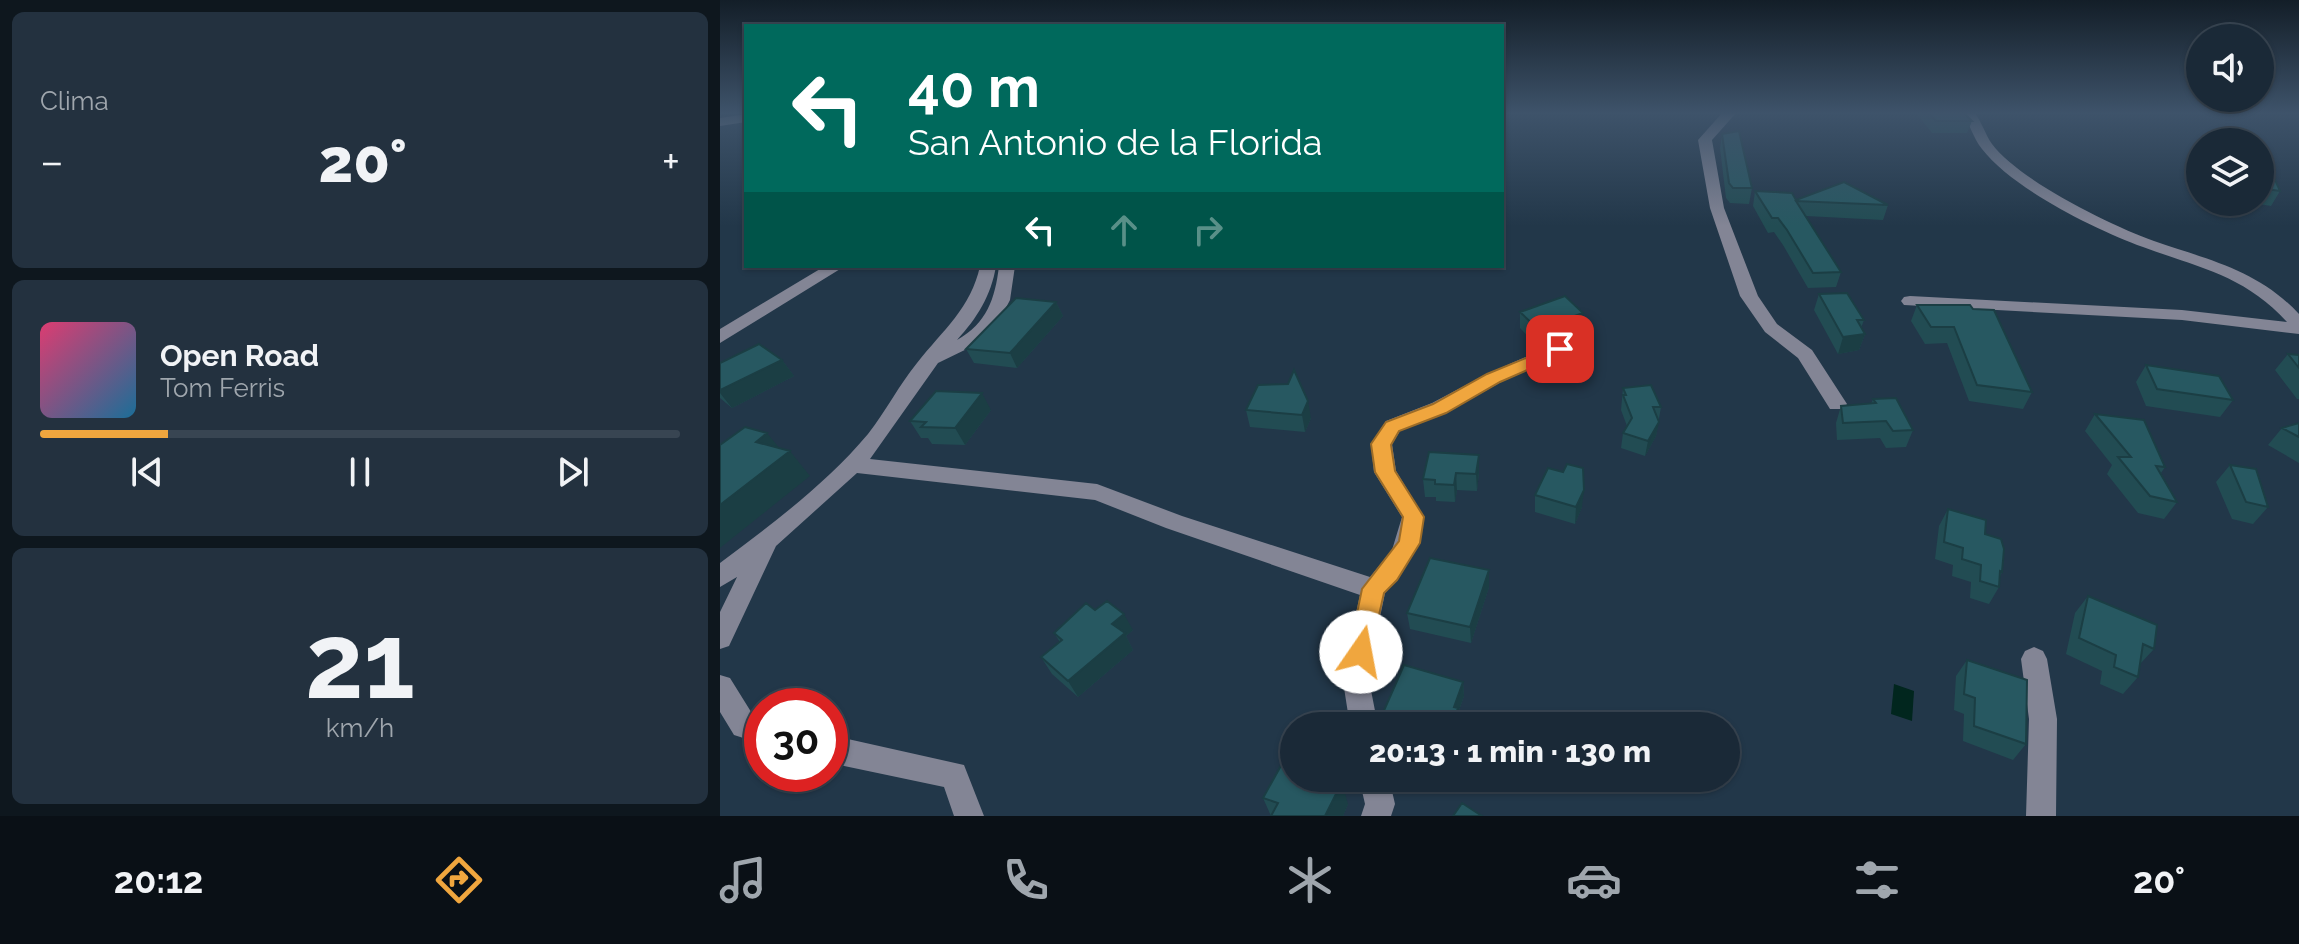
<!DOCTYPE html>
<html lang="es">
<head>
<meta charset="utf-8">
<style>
  :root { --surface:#1a2937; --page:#23313f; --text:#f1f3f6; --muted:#9fa6ad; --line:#384552; --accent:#f0a63e }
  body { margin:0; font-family:Raleway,sans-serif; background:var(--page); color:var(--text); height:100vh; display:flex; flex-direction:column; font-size:30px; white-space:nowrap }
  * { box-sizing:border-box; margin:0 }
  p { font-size:26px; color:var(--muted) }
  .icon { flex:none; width:44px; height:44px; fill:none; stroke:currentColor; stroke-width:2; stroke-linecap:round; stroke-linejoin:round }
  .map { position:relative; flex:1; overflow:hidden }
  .side { display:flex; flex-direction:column; gap:12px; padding:12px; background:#0e171e; width:720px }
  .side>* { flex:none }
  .top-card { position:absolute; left:24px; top:24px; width:760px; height:244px; border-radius:0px; box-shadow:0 2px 6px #0004,0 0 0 2px var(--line); background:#00695c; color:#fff; overflow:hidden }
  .buttons { position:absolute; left:1466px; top:24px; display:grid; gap:16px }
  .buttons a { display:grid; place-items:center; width:88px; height:88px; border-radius:50%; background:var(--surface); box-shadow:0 2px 6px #0004,0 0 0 2px var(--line); font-size:40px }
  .speed { position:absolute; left:24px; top:688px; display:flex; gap:16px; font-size:40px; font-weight:700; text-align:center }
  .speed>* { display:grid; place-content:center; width:104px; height:104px; border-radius:50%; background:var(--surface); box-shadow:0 2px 6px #0004,0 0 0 2px var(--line); line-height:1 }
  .speed .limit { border:12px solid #d22; background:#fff; color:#111 }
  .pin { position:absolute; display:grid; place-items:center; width:68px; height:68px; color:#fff; margin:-34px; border-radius:16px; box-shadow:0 4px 12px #0006 }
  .me { position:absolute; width:88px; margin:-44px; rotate:12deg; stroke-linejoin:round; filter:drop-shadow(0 0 6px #0008) }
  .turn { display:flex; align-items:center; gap:28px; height:168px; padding:0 32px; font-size:36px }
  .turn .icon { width:104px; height:104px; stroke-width:2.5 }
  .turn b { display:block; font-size:56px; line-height:68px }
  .lanes { display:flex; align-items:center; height:76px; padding:0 32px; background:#0003; justify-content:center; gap:40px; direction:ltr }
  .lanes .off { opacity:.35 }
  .big { font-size:60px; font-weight:800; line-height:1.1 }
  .side .widget { flex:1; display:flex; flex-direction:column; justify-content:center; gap:12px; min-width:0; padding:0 28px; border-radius:12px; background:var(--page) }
  .side .dial { align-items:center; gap:0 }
  .dial b { font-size:104px; line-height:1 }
  .song { display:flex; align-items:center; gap:24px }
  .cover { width:96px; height:96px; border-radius:12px; background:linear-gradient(135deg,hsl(340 70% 55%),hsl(200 70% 35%)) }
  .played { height:8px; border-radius:4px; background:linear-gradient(90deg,var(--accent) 20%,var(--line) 20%) }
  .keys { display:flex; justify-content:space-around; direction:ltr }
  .heat { display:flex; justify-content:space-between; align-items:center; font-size:44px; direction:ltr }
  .trip { position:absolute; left:560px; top:712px; width:460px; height:80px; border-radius:40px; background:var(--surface); box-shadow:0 2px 6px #0004,0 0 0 2px var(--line); font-weight:800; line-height:80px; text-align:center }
  .dock { display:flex; height:128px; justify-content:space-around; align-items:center; background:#0a1016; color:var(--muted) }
  .dock .icon { width:56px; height:56px }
  .dock .current { color:var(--accent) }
  .dock b { font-size:36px; color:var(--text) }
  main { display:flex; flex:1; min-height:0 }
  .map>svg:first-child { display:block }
  .water { fill:#01261e }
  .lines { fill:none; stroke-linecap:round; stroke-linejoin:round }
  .minor { fill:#838595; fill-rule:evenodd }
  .wall { fill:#224c53 }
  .shaded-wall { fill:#1b3e44 }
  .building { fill:#275861; stroke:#1b3e44; stroke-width:2 }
  .route { fill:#f0a63e; stroke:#9c6c28; stroke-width:2 }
</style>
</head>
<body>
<main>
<section class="side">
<div class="widget"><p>Clima</p>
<div class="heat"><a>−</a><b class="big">20°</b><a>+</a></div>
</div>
<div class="widget">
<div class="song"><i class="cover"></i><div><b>Open Road</b><p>Tom Ferris</p></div></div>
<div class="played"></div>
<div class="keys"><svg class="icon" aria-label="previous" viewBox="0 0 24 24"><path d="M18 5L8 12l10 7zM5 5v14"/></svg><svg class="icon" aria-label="pause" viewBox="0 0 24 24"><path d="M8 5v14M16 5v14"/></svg><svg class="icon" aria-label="next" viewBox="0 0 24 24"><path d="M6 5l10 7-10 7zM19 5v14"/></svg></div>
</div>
<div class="widget dial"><b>21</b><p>km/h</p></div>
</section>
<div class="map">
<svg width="1579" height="816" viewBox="0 0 1579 816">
  <rect width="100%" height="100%" fill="#223749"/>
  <path class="water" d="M1174,684l20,7 -2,30 -21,-7z"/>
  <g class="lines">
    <path class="minor" d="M1003,112h14l-25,28 12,68 34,88 19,28 35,26 35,54 -3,5h-14l-32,-51 -33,-26 -25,-36 -30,-88 -12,-68z
      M1242,112h12c8,10 11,22 18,32 28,37 118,81 162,97 55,19 104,29 145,73v20l-117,-14 -278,-15 -3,-4 3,-4 6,-1 272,14 105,12c-43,-47 -87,-54 -144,-75 -47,-17 -130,-58 -161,-98 -9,-11 -12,-25 -20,-37z
      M26,114v8l-26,4v-8z
      M105,266h20l-125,77v-14z
      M260,266h16c-5,30 -19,52 -39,74 30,-17 38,-41 42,-74h16l-5,34 -14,27 -21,18 -37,18 -68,96 227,25 85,32 188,61 22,-27 10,-33 -28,-45 -3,-28 15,-23 46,-18 55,-29 66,-29h14l2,4 -2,4 -66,29 -55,31 -46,18 -8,13 4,27 28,46 -12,39 -27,37 -17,82 10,51h-28l-8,-51 18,-80 -194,-67 -71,-28 -238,-27 -81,73 -47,100 -9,3v-37l17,-35 -17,10v-24c52,-39 106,-79 148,-129 18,-23 31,-49 49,-71 26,-33 54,-55 63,-97z
      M1314,647l9,4 4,8 10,60 -1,97h-30l3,-97 -8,-60 4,-8z
      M0,675l10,3 23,37 9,3v26l-28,-9 -14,-23z
      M110,735l134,30 20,51h-30l-10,-29 -114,-24z
      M639,778h30l6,26 -4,12h-30l4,-12z"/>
  </g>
  <path class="wall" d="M1195,112h48l9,9 -5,12h-35z
    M1002,134l30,54 -3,16 -19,-1 -4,-5 -6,-50z
    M1494,135l37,7h-41z
    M1540,154l20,37 -9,15 -24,-4h13z
    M1035,191l41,9 92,5 -5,15 -77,-4 35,56 -5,15 -28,1 -25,-43 -9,-13 -6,1 -15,-27z
    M1099,294l45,26 -3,8 4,6 -6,16 -21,4 -24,-44z
    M336,302l7,14 -46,52 -43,-5 -8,-14z
    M1197,305h53l62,87 -9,17 -54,-8 -22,-58 -22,1 -14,-23z
    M800,312l62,17 -45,17 -17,-18z
    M1568,354l11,1v44h-2l-22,-29z
    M62,360l12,16 -62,32 -12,-10v-35z
    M1426,365l87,35 -13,17 -74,-11 -10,-24z
    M538,385l53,33 -6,14 -55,-5 -4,-17z
    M903,388l38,19 -5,29 -11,20 -24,-8 2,-15 4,-7 -6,-16z
    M1153,399l40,31 -7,17 -20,1 -6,-10 -43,2 -1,-17 5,-17 30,-2z
    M271,410l-26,35 -33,-1 -4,-6h-7l-11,-17z
    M1375,414l70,53 -4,6 16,29 -13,17 -26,-6 -31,-39 5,-9 -27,-34z
    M1579,423v40l-31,-18 14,-17z
    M709,452l50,20 -2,19 -20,-1 -2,12 -19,-1v-4h-11l-2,-18z
    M1510,465l38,42 -15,17 -21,-5 -16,-37z
    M815,495l47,12 -7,17 -40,-12z
    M1228,509l37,25 17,38 -2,4 -1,11 -10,17 -19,-6 1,-16 -19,-6 1,-11 -18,-6 4,-33z
    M769,570v17l-18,56 -61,-14 -3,-16z
    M1368,596l66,53 -14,15 -2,13 -15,17 -23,-10 2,-13 -36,-17 9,-41z
    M375,610l38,20 -7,6 7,14 -55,47 -26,-23 -11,-17 19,-15 -6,-9z
    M1247,660l59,84 -13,16 -50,-19 1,-27 -10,-4 2,-34z
    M743,682l1,14 -6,17 1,9 -2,4h-72l-3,-11z
    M543,798l85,6 -5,12h-72z"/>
  <path class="shaded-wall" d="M336,302l7,14 -46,52 -7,-15z
    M863,313l-1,16 -45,17 1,-17z
    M1145,334l-6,16 -21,4 5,-17z
    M62,360l12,16 -62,32 -12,-15v-3z
    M262,393l9,17 -26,35 -10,-17z
    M588,401l3,17 -6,14 -3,-17z
    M939,422l-3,14 -11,20 3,-15z
    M47,433l18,22 5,-4 20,25 -90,72v-43l36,-63z
    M759,455v17l-2,19 -1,-17z
    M736,473l1,17 -2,12 -1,-17z
    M864,490l-2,17 -7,17 1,-17z
    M769,570v17l-18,56 -1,-16z
    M404,614l9,16 -7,6 7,14 -55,47 -10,-16 44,-57z
    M743,682l1,14 -6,17 1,9 -2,4h-6l3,-19z
    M622,782l6,22 -5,12h-18z"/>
  <path class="building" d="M1208,112h35l9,9h-36z
    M1019,131l13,57h-19l-4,-5 -7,-49z
    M1494,135l32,1 5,6h-30z
    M1540,154l10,14 10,23 -20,-3z
    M1124,182l44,23 -92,-4 45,71 -28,1 -26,-43 -9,-12h-6l-17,-27 37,2 4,7z
    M1127,293l17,27h-7l8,14 -22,3 -24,-43z
    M845,296l18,17 -45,16 -18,-17z
    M296,298l40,4 -46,51 -44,-4z
    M1197,305h53l3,4 21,1 38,82 -55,-7 -23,-58h-23z
    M39,344l23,16 -62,30v-27z
    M1568,354l11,1v13z
    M1426,365l73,11 14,24 -76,-11z
    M574,370l14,31 -6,14 -56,-5 12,-25 30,-1z
    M931,385l10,22h-8l6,15 -11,19 -25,-8 9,-15 -9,-23h3l-3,-7z
    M216,391l46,2 -27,35 -34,-1 5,-5 -16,-1z
    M1176,398l17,32 -20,1 -7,-10 -43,2 -2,-17 35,-3 -3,-4z
    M1375,414l49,6 21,47 -9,-1 21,36 -27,-6 -32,-39h13z
    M1579,423v14l-17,-9z
    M25,427l22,6 -11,9 34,9 -70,54v-60z
    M709,452l50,3 -3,19 -20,-1 -2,12 -19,-1v-4l-12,-1z
    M847,464l16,4 1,22 -8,17 -41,-12 13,-27 15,4z
    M1510,465l26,4 12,38 -22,-5z
    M1228,509l38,11 -1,14 16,5 3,10 -2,23 -2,-1 -1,16 -19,-6 1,-16 -19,-6 1,-11 -19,-6z
    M710,558l59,12 -19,57 -63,-14z
    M1368,596l69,29 -3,24 -11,-5 -5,33 -24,-10 2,-12 -37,-17z
    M387,601l17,13 -12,10 13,9 -57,48 -27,-24 21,-17 -8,-7 32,-30 9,7z
    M1247,660l60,20 -1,64 -52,-18 1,-28 -11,-4z
    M684,665l59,17 -9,25 4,1 -7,18h-58l3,-7 -14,-4z
    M563,762l11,3v13h36l12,4 -17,34h-54l7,-13 -15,-5z
    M742,803l20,13h-29z"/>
  <linearGradient id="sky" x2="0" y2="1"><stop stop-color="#131e28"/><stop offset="0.5" stop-color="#3e536a"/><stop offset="1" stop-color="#3e536a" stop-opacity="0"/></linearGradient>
  <rect width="1579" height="226" fill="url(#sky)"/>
  <path class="route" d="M840,344l6,2 2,3 -2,4 -66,29 -54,31 -47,18 -8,14 4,26 29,46 -4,26 -23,37 -13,13 -15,66 -8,3 -9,-3 -3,-7 13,-63 37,-48 4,-24 -28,-45 -4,-28 15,-22 47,-18 54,-30z"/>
</svg>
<div class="buttons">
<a><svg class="icon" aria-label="sound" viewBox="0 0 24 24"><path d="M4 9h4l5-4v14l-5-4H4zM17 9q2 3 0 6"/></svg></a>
<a><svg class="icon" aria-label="layers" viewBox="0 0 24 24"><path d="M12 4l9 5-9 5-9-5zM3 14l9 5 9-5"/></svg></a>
</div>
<div class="speed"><div class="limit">30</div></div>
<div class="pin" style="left:840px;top:349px;background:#d93025"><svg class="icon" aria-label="arrive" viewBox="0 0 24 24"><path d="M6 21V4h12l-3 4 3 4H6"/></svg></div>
<svg class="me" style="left:641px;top:652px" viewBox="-20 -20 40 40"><circle r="19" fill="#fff"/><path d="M0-13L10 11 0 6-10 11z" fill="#f0a63e"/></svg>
<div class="trip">20:13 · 1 min · 130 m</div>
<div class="top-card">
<div class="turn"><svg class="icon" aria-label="left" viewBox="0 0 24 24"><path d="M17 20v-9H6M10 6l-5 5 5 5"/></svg><div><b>40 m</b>San Antonio de la Florida</div></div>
<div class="lanes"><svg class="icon" aria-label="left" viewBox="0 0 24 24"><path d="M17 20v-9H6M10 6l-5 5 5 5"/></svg><svg class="icon off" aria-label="ahead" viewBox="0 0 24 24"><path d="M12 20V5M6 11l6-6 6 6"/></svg><svg class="icon off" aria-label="right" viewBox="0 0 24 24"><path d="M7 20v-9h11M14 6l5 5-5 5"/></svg></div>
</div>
</div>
</main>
<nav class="dock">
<b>20:12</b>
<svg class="icon current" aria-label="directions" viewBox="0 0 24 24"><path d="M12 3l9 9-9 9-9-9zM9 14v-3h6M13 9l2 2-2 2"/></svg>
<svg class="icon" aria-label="music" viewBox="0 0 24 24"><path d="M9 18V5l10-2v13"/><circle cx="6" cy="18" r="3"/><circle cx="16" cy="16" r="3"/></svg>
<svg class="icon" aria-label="phone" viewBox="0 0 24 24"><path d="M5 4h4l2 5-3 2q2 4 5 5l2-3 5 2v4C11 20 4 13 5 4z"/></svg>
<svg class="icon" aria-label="climate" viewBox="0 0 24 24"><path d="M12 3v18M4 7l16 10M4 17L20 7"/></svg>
<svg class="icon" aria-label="car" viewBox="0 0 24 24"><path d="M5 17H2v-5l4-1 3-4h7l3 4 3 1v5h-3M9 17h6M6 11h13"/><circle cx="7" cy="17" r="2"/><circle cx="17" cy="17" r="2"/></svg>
<svg class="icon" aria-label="filters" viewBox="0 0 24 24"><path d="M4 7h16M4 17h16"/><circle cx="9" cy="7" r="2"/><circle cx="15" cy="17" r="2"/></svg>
<b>20°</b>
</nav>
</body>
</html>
